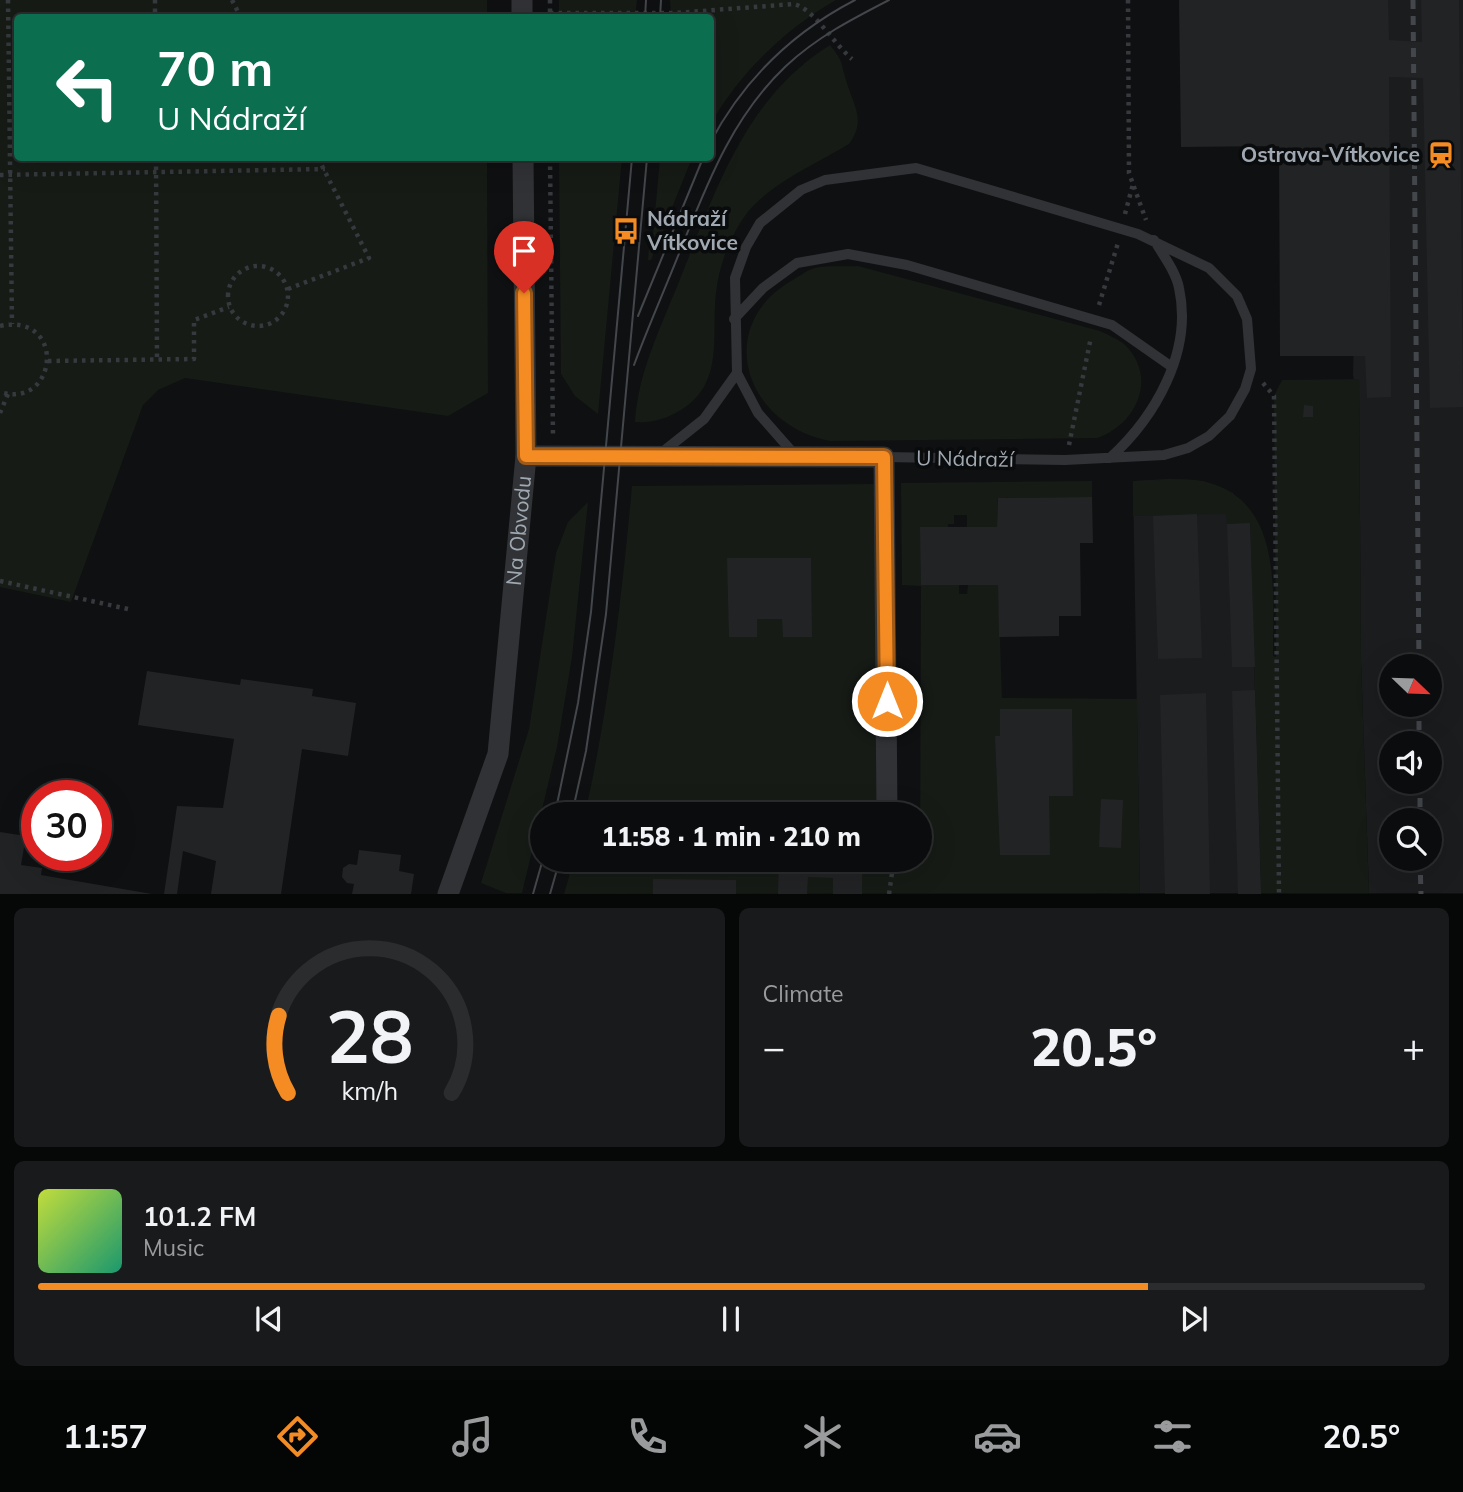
<!DOCTYPE html>
<html lang="en">
<head>
<meta charset="utf-8">
<style>
  :root { --surface:#0b0c0d; --page:#191a1b; --text:#f1f3f6; --muted:#9a9b9d; --line:#2b2c2e; --accent:#f58b23 }
  body { margin:0; font-family:Mulish,sans-serif; background:var(--page); color:var(--text); height:100vh; display:flex; flex-direction:column; font-size:26px; white-space:nowrap }
  * { box-sizing:border-box; margin:0 }
  p { font-size:23px; color:var(--muted) }
  .icon { flex:none; width:38px; height:38px; fill:none; stroke:currentColor; stroke-width:2; stroke-linecap:round; stroke-linejoin:round }
  .map { position:relative; height:894px; overflow:hidden }
  .sheet { display:flex; flex-direction:column; gap:14px; padding:14px; background:#060707; flex:1 }
  .sheet>* { flex:none }
  .banner { position:absolute; left:14px; top:14px; width:700px; height:147px; border-radius:7px; box-shadow:0 7px 28px #0002,0 0 0 2px var(--line); background:#0b6e4f; color:#fff; overflow:hidden }
  .needle { width:46px; rotate:113deg }
  .buttons { position:absolute; left:1379px; top:654px; display:grid; gap:14px }
  .buttons a { display:grid; place-items:center; width:63px; height:63px; border-radius:50%; background:var(--surface); box-shadow:0 7px 28px #0002,0 0 0 2px var(--line); font-size:35px }
  .speed { position:absolute; left:21px; top:780px; display:flex; gap:14px; font-size:35px; font-weight:700; text-align:center }
  .speed>* { display:grid; place-content:center; width:91px; height:91px; border-radius:50%; background:var(--surface); box-shadow:0 7px 28px #0002,0 0 0 2px var(--line); line-height:1 }
  .speed .limit { border:10px solid #d22; background:#fff; color:#111 }
  .pin { position:absolute; display:grid; place-items:center; width:60px; height:60px; color:#fff; margin:-72px -30px; border-radius:50% 50% 50% 0; rotate:-45deg; box-shadow:0 0 7px #0007 }
  .pin .icon { rotate:45deg }
  .me { position:absolute; width:77px; margin:-38px; rotate:0deg; stroke-linejoin:round; filter:drop-shadow(0 0 5px #0008) }
  .turn { display:flex; align-items:center; gap:24px; height:147px; padding:0 28px; font-size:32px }
  .turn .icon { width:91px; height:91px; stroke-width:2.5 }
  .turn b { display:block; font-size:49px; line-height:60px }
  .big { font-size:52px; font-weight:800; line-height:1.1 }
  .sheet .card { flex:1; display:flex; flex-direction:column; justify-content:center; gap:10px; min-width:0; padding:0 24px; border-radius:10px; background:var(--page) }
  .sheet .dial { align-items:center; gap:0 }
  .dial svg { height:182px; overflow:visible; fill:none; stroke:var(--line); stroke-width:7; stroke-linecap:round; text-anchor:middle }
  .dial text { fill:var(--text); stroke:none }
  .song { display:flex; align-items:center; gap:21px }
  .cover { width:84px; height:84px; border-radius:10px; background:linear-gradient(135deg,hsl(70 70% 55%),hsl(160 70% 35%)) }
  .played { height:7px; border-radius:4px; background:linear-gradient(90deg,var(--accent) 80%,var(--line) 80%) }
  .keys { display:flex; justify-content:space-around; direction:ltr }
  .heat { display:flex; justify-content:space-between; align-items:center; font-size:38px; direction:ltr }
  .sheet .tiles { flex:1; display:grid; gap:14px; grid-template-columns:1fr 1fr }
  .card:last-child { grid-column:span 2 }
  .trip { position:absolute; left:530px; top:802px; width:402px; height:70px; border-radius:35px; background:var(--surface); box-shadow:0 7px 28px #0002,0 0 0 2px var(--line); font-weight:800; line-height:70px; text-align:center }
  .dock { display:flex; height:112px; justify-content:space-around; align-items:center; background:#040505; color:var(--muted) }
  .dock .icon { width:49px; height:49px }
  .dock .current { color:var(--accent) }
  .dock b { font-size:32px; color:var(--text) }
  .map>svg:first-child { display:block }
  .built { fill:#1b1c1e; fill-rule:evenodd }
  .green { fill:#161b16 }
  .building { fill:#222325 }
  .lines { fill:none; stroke-linecap:round; stroke-linejoin:round }
  .path { stroke:#36393d; stroke-width:4.5; stroke-dasharray:3.5 5; stroke-linecap:butt }
  .service { stroke:#303236; stroke-width:10 }
  .minor { stroke:#303236; stroke-width:21 }
  .tram { stroke:#43464b; stroke-width:2 }
  .rail { stroke:#43464b; stroke-width:5; stroke-dasharray:9 7; stroke-linecap:butt }
  .route-casing { stroke:#9f5a17; stroke-width:18 }
  .route { stroke:#f58b23; stroke-width:12 }
  .labels { text-anchor:middle; stroke-width:7; stroke-linejoin:round; paint-order:stroke }
  .poi-label { font-size:21px; font-weight:bold; fill:#a0a9b2; stroke:#0a0b0c; text-anchor:end }
  .street-label { font-size:21px; fill:#a0a9b2; stroke:#0a0b0c }
</style>
</head>
<body>
<div class="map">
<svg width="1463" height="894" viewBox="0 0 1463 894">
  <rect width="100%" height="100%" fill="#0f1011"/>
  <path class="built" d="M1362,0h101v893h-94l-8,-232 -2,-281h-5l-1,-5zM1391,667h39v38h-39zM1391,744h39v38h-39zM1391,821h39v38h-39z
    M1170,479l33,2 30,12 17,30 11,370h-121l-7,-412z"/>
  <path class="green" d="M0,0h487v18h-469v140h469l1,235 -40,23 -263,-38 -27,12 -15,15 -72,197 -71,-15z
    M559,0h78l-2,17h-76z
    M670,0h166c-52,30 -94,71 -125,123l-1,-105 -39,-1z
    M830,45c14,18 10,15 16,35 7,25 21,40 3,64 -34,21 -77,38 -102,69 -17,23 -28,52 -31,80 -5,43 9,90 -35,117 -15,9 -29,13 -46,12 3,-49 25,-93 43,-138 36,-89 66,-186 152,-239z
    M559,158h63l-24,256 -23,-18 -14,-22z
    M660,158h32l-41,102h-3l1,-13 3,-1z
    M858,266l242,65c8,4 18,8 24,13 35,33 12,81 -27,94l-267,3c-85,-16 -117,-114 -39,-160 7,-4 16,-11 24,-13 13,-3 29,-1 43,-2z
    M1359,379l2,281 8,233h-108l-11,-369h-23l-1,-10 -93,2v-35c23,0 47,-4 69,0 82,17 71,112 71,175l3,1 -2,-261 8,-16z
    M1092,481v16l-94,1 -1,29h-30v-12h-13v9h-6v3h-27v58h38v9h8l1,-9h30l4,113 135,1 3,194 -576,1 10,-35h346l1,-273 -19,-1 -1,-102z
    M875,484l2,330h-292c24,-108 37,-218 47,-328z
    M588,502l-16,155 -15,90 -35,146h-16l-25,-10 48,-154 27,-176 12,-31z"/>
  <path class="building" d="M1179,0h209l1,40 33,2 -1,-42h38l4,407 -33,1 -7,-330 -34,-1 2,320 -24,1 -2,-42h-85l-1,-210 -98,1z
    M1304,405l9,1v11h-10z
    M1092,497l1,46h-13l1,73h-22v20l-60,1 -1,-52h-77l-1,-58h77l1,-29z
    M1197,514l5,144 -44,1 -5,-143z
    M1250,523l5,144h-23l-5,-143z
    M727,558h84l1,79h-29l-1,-18h-25v18h-28z
    M147,671l93,14 1,-6 72,10 -1,7 44,7 -8,53 -46,-7 -21,145h-70l5,-33 -33,-10 -6,43h-13l13,-88 46,2 11,-69 -96,-14z
    M1255,690l6,204h-23l-6,-203z
    M1206,693l4,201h-45l-5,-199z
    M1000,709h72l1,87h-24l1,59h-50l-5,-119h5z
    M1101,799l22,1 -2,48 -22,-1z
    M0,832l26,4 -5,29 21,3 -1,7 111,19h-152z
    M359,850l42,5 -2,16 15,3 -3,20h-59l2,-10 -7,-1 -5,-6 1,-9 6,-4 8,1z
    M779,859h83v35h-29v-16l-25,-1 -1,17h-29z
    M653,879l83,1v14h-83z"/>
  <g class="lines">
    <path class="path" d="M8,0l4,324
      M155,0v18
      M232,0l9,18
      M550,0v18
      M1128,0l1,173 17,47
      M550,13h125l119,-9c20,5 39,39 58,55
      M156,158l1,200
      M550,158l3,279
      M0,175l325,-6
      M1125,214l8,-30
      M228 296a30 30 0 1 1 60 0a30 30 0 1 1-60 0Z
      M288,289l81,-31 -51,-100
      M1099,305l19,-62
      M0,326c67,-14 58,84 0,66
      M48,361l146,-2v-39l35,-13
      M1263,383l11,13 5,498
      M0,413l8,-19
      M1069,445l22,-108
      M0,581l128,28
      M889,894l5,-35"/>
    <path class="service" d="M734,319l29,-31 34,-25 51,-9 59,11 205,60 60,42
      M660,454l44,-35 33,-46
      M795,455l-37,-42 -21,-40 -2,-95 11,-31 14,-24 41,-33 24,-10 91,-12 222,66 71,34 28,28 10,23 4,50 -6,20 -15,27 -21,20 -21,12 -24,7 -99,5 -181,-3
      M1110,458c45,-41 83,-106 69,-170 -3,-16 -16,-33 -25,-48"/>
    <g class="minor">
      <path d="M522,0v18"/>
      <path d="M526,456l358,1 3,357"/>
      <path id="s1" d="M448,894l50,-140 28,-298 -3,-298"/>
    </g>
    <path class="tram" d="M645,18l1,-18
      M660,18l1,-18
      M710,143c33,-62 83,-111 145,-143
      M638,316l65,-158
      M634,365c14,-38 31,-76 46,-114 27,-67 52,-134 106,-185 31,-29 66,-47 103,-66
      M555,814l23,-111 13,-91 41,-454
      M572,814l14,-63 20,-137 41,-456
      M533,894l10,-35
      M550,894l10,-35"/>
    <path class="rail" d="M1413,0l6,667
      M1419,705v39
      M1420,782v39
      M1420,859l1,35"/>
  </g>
  <g class="lines">
    <defs>
      <path id="route" d="M524,293l2,163 358,1 3,244"/>
    </defs>
    <use href="#route" class="route-casing"/>
    <use href="#route" class="route"/>
  </g>
  <defs>
    <symbol id="station-bare" viewBox="-9 -9 18 18"><path d="M-3-6H3Q5-6 5-4V2Q5 4 3 4L4.5 6H3L1.5 4h-3L-3 6H-4.5L-3 4Q-5 4-5 2V-4Q-5-6-3-6ZM-3.5-4v3h7v-3ZM-3.5 1v1.5H-2V1ZM2 1v1.5H3.5V1Z" fill="#f58b23" stroke="#0a0b0c" stroke-width="2.5" paint-order="stroke"/></symbol>
    <symbol id="bus-bare" viewBox="-9 -9 18 18"><path d="M-5-6H5V4H4V6H2V4H-2V6H-4V4H-5ZM-3.5-4V0h7V-4ZM-3.5 1.2v1.5H-2V1.2ZM2 1.2v1.5H3.5V1.2Z" fill="#f58b23" stroke="#0a0b0c" stroke-width="2.5" paint-order="stroke"/></symbol>
  </defs>
  <g fill-rule="evenodd">
    <use href="#station-bare" x="1422" y="136" width="38" height="38"/>
    <use href="#bus-bare" x="607" y="212" width="38" height="38"/>
  </g>
  <g class="labels">
    <g class="poi-label">
      <text x="1420" y="162">Ostrava-Vítkovice</text>
      <text x="647" y="226" text-anchor="start">Nádraží<tspan x="647" dy="24">Vítkovice</tspan></text>
    </g>
    <g class="street-label">
      <text transform="translate(965 459) rotate(1)" y="7">U Nádraží</text>
      <text dy="7" stroke="none"><textPath href="#s1" startOffset="373">Na Obvodu</textPath></text>
    </g>
  </g>
</svg>
<div class="buttons">
<a><svg class="needle" viewBox="-14 -14 28 28"><path d="M0-13l5 13h-10z" fill="#e53935"/><path d="M0 13l5-13h-10z" fill="#9a9b9d"/></svg></a>
<a><svg class="icon" aria-label="sound" viewBox="0 0 24 24"><path d="M4 9h4l5-4v14l-5-4H4zM17 9q2 3 0 6"/></svg></a>
<a><svg class="icon" aria-label="search" viewBox="0 0 24 24"><circle cx="10" cy="10" r="6"/><path d="M15 15l6 6"/></svg></a>
</div>
<div class="speed"><div class="limit">30</div></div>
<div class="pin" style="left:524px;top:293px;background:#d93025"><svg class="icon" aria-label="arrive" viewBox="0 0 24 24"><path d="M6 21V4h12l-3 4 3 4H6"/></svg></div>
<svg class="me" style="left:887px;top:701px" viewBox="-20 -20 40 40"><circle r="17" fill="#f58b23" stroke="#fff" stroke-width="3"/><path d="M0-11L8 9 0 5-8 9z" fill="#fff"/></svg>
<div class="trip">11:58 · 1 min · 210 m</div>
<div class="banner">
<div class="turn"><svg class="icon" aria-label="left" viewBox="0 0 24 24"><path d="M17 20v-9H6M10 6l-5 5 5 5"/></svg><div><b>70 m</b>U Nádraží</div></div>
</div>
</div>
<section class="sheet">
<div class="tiles">
<div class="card dial"><svg viewBox="0 0 100 80">
<path d="M14 69A42 42 0 1 1 86 69"/>
<path d="M14 69A42 42 0 0 1 10 35" stroke="#f58b23"/>
<text x="50" y="56" font-size="32" font-weight="700">28</text>
<text x="50" y="72" font-size="11">km/h</text>
</svg></div>
<div class="card"><p>Climate</p>
<div class="heat"><a>−</a><b class="big">20.5°</b><a>+</a></div>
</div>
<div class="card">
<div class="song"><i class="cover"></i><div><b>101.2 FM</b><p>Music</p></div></div>
<div class="played"></div>
<div class="keys"><svg class="icon" aria-label="previous" viewBox="0 0 24 24"><path d="M18 5L8 12l10 7zM5 5v14"/></svg><svg class="icon" aria-label="pause" viewBox="0 0 24 24"><path d="M8 5v14M16 5v14"/></svg><svg class="icon" aria-label="next" viewBox="0 0 24 24"><path d="M6 5l10 7-10 7zM19 5v14"/></svg></div>
</div>
</div>
</section>
<nav class="dock">
<b>11:57</b>
<svg class="icon current" aria-label="directions" viewBox="0 0 24 24"><path d="M12 3l9 9-9 9-9-9zM9 14v-3h6M13 9l2 2-2 2"/></svg>
<svg class="icon" aria-label="music" viewBox="0 0 24 24"><path d="M9 18V5l10-2v13"/><circle cx="6" cy="18" r="3"/><circle cx="16" cy="16" r="3"/></svg>
<svg class="icon" aria-label="phone" viewBox="0 0 24 24"><path d="M5 4h4l2 5-3 2q2 4 5 5l2-3 5 2v4C11 20 4 13 5 4z"/></svg>
<svg class="icon" aria-label="climate" viewBox="0 0 24 24"><path d="M12 3v18M4 7l16 10M4 17L20 7"/></svg>
<svg class="icon" aria-label="car" viewBox="0 0 24 24"><path d="M5 17H2v-5l4-1 3-4h7l3 4 3 1v5h-3M9 17h6M6 11h13"/><circle cx="7" cy="17" r="2"/><circle cx="17" cy="17" r="2"/></svg>
<svg class="icon" aria-label="filters" viewBox="0 0 24 24"><path d="M4 7h16M4 17h16"/><circle cx="9" cy="7" r="2"/><circle cx="15" cy="17" r="2"/></svg>
<b>20.5°</b>
</nav>
</body>
</html>
